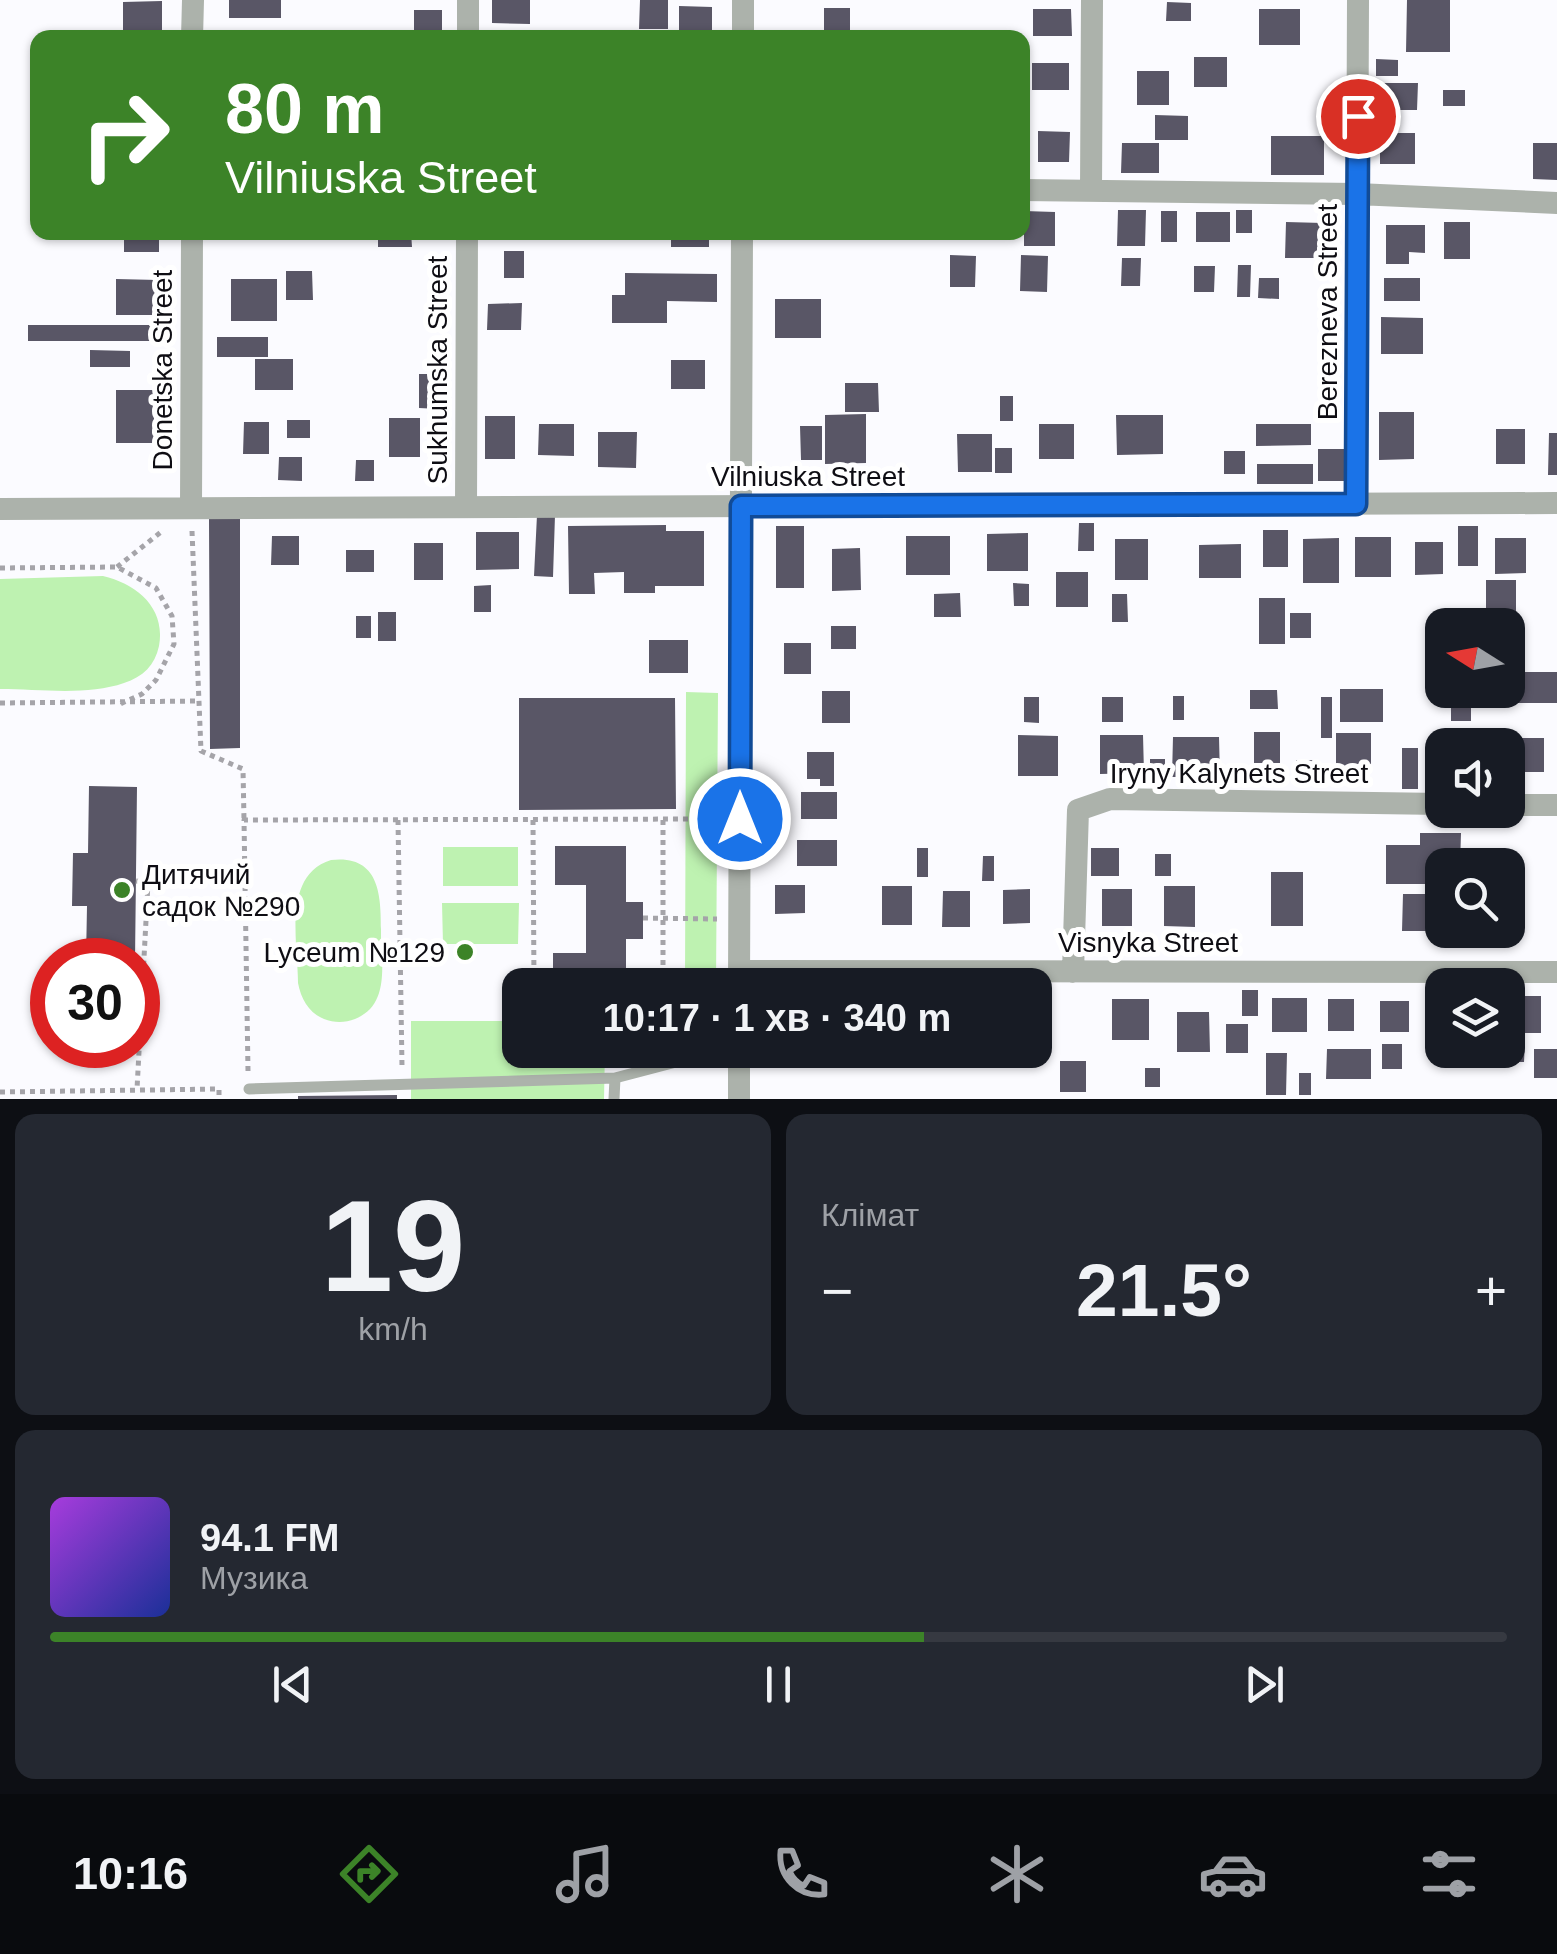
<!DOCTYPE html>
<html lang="uk">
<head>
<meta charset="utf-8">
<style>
  :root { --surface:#171b24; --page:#242831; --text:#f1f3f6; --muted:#9ea1a6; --line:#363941; --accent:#3c8328 }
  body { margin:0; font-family:Helvetica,sans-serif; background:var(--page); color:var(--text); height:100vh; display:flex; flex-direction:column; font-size:38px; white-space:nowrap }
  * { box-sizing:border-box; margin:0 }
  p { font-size:32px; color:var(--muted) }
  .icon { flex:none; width:55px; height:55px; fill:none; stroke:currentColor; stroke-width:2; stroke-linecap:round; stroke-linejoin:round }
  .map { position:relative; height:1099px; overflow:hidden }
  .sheet { display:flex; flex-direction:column; gap:15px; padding:15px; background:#0d0f14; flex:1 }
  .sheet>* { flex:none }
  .guide { position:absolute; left:30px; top:30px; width:1000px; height:210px; border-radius:20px; box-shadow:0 2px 8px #0004; background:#3c8328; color:#fff; overflow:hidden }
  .needle { width:65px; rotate:281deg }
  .tools { position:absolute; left:1425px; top:608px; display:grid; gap:20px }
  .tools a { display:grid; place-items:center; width:100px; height:100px; border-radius:20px; background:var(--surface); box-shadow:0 2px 8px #0004; font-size:50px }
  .speed { position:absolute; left:30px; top:938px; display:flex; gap:20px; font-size:50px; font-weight:700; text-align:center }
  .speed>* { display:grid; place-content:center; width:130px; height:130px; border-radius:50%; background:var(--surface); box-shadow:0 2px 8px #0004; line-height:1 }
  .speed .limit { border:15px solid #d22; background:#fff; color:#111 }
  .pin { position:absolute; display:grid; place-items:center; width:85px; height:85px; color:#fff; margin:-42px; border:5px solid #fff; border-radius:50%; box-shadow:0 2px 10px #0007 }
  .me { position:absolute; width:110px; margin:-55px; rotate:0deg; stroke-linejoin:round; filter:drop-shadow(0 0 8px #0008) }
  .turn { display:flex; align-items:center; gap:35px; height:210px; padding:0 30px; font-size:45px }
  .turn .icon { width:130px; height:130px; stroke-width:2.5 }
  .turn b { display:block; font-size:70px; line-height:85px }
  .big { font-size:75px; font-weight:700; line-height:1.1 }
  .sheet .card { flex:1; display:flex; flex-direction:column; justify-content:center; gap:15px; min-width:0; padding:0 35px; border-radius:20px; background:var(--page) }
  .sheet .dial { align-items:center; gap:0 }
  .dial b { font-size:130px; line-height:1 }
  .song { display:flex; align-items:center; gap:30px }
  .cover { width:120px; height:120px; border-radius:15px; background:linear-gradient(135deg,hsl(280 70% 55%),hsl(230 70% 35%)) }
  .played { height:10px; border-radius:5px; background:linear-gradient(90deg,var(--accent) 60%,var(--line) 60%) }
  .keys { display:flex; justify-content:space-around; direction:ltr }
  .heat { display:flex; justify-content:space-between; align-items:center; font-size:55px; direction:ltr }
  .sheet .tiles { flex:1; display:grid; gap:15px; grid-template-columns:1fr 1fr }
  .card:last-child { grid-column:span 2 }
  .trip { position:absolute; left:502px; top:968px; width:550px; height:100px; border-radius:20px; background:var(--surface); box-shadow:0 2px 8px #0004; font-weight:700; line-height:100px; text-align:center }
  .dock { display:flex; height:160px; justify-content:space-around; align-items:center; background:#090b0e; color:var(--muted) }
  .dock .icon { width:70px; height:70px }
  .dock .active { color:var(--accent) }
  .dock b { font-size:45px; color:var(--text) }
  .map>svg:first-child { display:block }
  .green { fill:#bef2b1 }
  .building { fill:#595666 }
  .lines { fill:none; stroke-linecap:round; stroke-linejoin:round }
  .path { stroke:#a5a4a9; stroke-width:5; stroke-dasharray:5 5; stroke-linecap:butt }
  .lane { stroke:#acb2ab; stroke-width:11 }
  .street { stroke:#acb2ab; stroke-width:22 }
  .route-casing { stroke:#114b97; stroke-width:25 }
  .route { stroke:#1a73e8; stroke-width:18 }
  .poi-dot { fill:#3c8328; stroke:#fff; stroke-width:4 }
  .labels { text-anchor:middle; stroke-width:10; stroke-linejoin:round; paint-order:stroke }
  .street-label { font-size:28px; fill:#0e0d13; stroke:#fff }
  .poi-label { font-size:28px; fill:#0e0d13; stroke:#fff; text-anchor:start }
</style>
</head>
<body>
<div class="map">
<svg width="1557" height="1099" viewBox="0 0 1557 1099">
  <rect width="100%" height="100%" fill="#fbfbff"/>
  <path class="green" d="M103,576c34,8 63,32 56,70 -4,19 -16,31 -35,37 -37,13 -85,6 -124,6v-110z
    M686,692l32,1 -2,292h-31z
    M443,847h75v39h-75z
    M331,860c52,-6 50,41 50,77 1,29 8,69 -26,82 -10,4 -21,4 -31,0 -15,-6 -23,-20 -26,-36 0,-40 -16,-108 33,-123z
    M442,903h77l-1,41h-75z
    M411,1021h109v29h85l-1,49h-193z"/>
  <path class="building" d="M229,0h52v18h-52z
    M492,0h38v24l-38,-1z
    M640,0h28v29h-29z
    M1407,0h43v52h-44z
    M162,1v30h-39v-29z
    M1167,2l24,1v18h-25z
    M679,6l33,1v24h-33z
    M824,8h26v23h-26z
    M1033,9h38l1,27h-39z
    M1259,9h41v36h-41z
    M414,10h28v28h-28z
    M1194,57h33v30h-33z
    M1376,59l22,1v16h-22z
    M1032,63h37v27h-37z
    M1137,71h32v34h-32z
    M1383,83h35l-1,27h-34z
    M1443,90h22v16h-22z
    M1155,115l33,1v24h-33z
    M1038,131l32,1 -1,30h-31z
    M1380,133h35v31h-35z
    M1271,136h53v39h-53z
    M1122,143h37v30h-38z
    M1533,143h24v37l-24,-1z
    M1118,210h28l-1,36h-28z
    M1236,210h16v23h-16z
    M1024,211l31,1v34h-31z
    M1161,211h16v31h-16z
    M1196,212h34v30h-34z
    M1286,222l37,1 -1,35h-37z
    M1444,222h26v37h-26z
    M1386,225h39v28l-16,-1v12h-23z
    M124,232h35v20h-35z
    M227,232h41l-1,8h-40z
    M378,232h33l1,15h-34z
    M671,232h38v15h-38z
    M504,251h20v27h-20z
    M950,255l26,1 -1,31h-25z
    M1021,255l27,1 -1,36 -27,-1z
    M1122,258h19l-1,28h-19z
    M1238,265h13l-1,32h-13z
    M1194,266h21l-1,26h-20z
    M286,271h26l1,29h-27z
    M625,273l92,1v28l-50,-1v22h-55v-28h13z
    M1259,278h20v21l-21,-1z
    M1384,278h36v23h-36z
    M116,279l42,1v35h-42z
    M231,279h46v42h-46z
    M775,299h46v39h-46z
    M522,303l-1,27h-34l1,-26z
    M1381,317l42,1v36h-42z
    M28,325h139v16h-139z
    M217,337h51v20h-51z
    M90,350l40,1v16h-40z
    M255,359h38v31h-38z
    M671,360h34v29h-34z
    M419,374h20v35l-20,-1z
    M845,383h33l1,29h-34z
    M116,390h38v53h-38z
    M1000,396h13v25h-13z
    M1379,412h35v47l-35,1z
    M866,414v49l-41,1v-49z
    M1116,415h47v39l-46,1z
    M485,416h30v43h-30z
    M389,418h31v39h-31z
    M287,420h23v18h-23z
    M244,422h25v32h-26z
    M539,424h35v32l-36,-1z
    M1039,424h35v35h-35z
    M1256,424h55v21l-55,1z
    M800,426h22v34h-21z
    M1496,429h29v35h-29z
    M598,432h39l-1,36 -38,-1z
    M1549,433h8v42h-9z
    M957,434h35v38h-34z
    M995,448h17v25h-17z
    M1318,449h26v32h-26z
    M1224,451h21v23h-21z
    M279,457h23v24l-24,-1z
    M356,460h18v21h-19z
    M1257,464h56v20h-56z
    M537,515h18l-2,62 -19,-1z
    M209,519h31v229l-30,1z
    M1079,523h15v28h-16z
    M666,525v6h38v55h-49v7h-31v-21l-30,1 1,21h-26l-1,-68z
    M776,526h28v62h-28z
    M1458,526h20v40h-20z
    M1263,530h25v37h-25z
    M476,532h43v37l-43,1z
    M1028,533v38h-41v-37z
    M272,536h27v29h-28z
    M906,536h44v39h-44z
    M1355,537h36v40h-36z
    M1339,538v45h-36v-44z
    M1495,538h31v35l-31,1z
    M1115,539h33v41h-33z
    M1415,542h28v32l-28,1z
    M414,543h29v37h-29z
    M1241,544v34h-42v-33z
    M860,548l1,42 -29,1v-42z
    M346,550h28v22h-28z
    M1056,572h32v35h-32z
    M1486,580h30v41h-30z
    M1013,583l16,1v22h-15z
    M491,585v27h-17v-26z
    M960,593l1,24h-27v-23z
    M1112,594h15l1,28h-16z
    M1259,598h26v46h-26z
    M378,612h18v29h-18z
    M1290,613h21v25h-21z
    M356,616h15v22h-15z
    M831,626h25v23h-25z
    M649,640h39v33h-39z
    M784,643h27v31h-27z
    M1509,672h48v31h-48z
    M1340,689h43v33h-43z
    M1250,690h27l1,19h-28z
    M822,691h28v32h-28z
    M1173,696h11v24h-11z
    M1024,697h15v26l-15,-1z
    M1102,697h21v25h-21z
    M1321,697h11v41h-11z
    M519,698h156l1,111 -157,1z
    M1451,701h20v20h-20z
    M1254,732h26v31h-26z
    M1336,733h35v36h-35z
    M1018,735l40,1v40h-40z
    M1100,735h43l1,38 -44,1z
    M1173,737h46l1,40h-48z
    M1438,737h39v8h-35v27h-4z
    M1515,738h29v34h-29z
    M1402,748h16v41h-16z
    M807,752h27v34h-14v-7h-13z
    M1150,759h15v26h-15z
    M1296,760h22v23l-22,1z
    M89,786l48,1 -2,173h-49l1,-54h-15l1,-53h15z
    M801,792h36v27h-36z
    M1420,833h41l-1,32h-18v19h-56v-39h34z
    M797,840h40v26h-40z
    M555,846h71v56h17v37h-17v46h-73v-32h33v-68h-31z
    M917,848h11v29h-11z
    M1091,848h28v28h-28z
    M1155,854h16v22h-16z
    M983,856h11v25h-12z
    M1271,872h32v54h-32z
    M775,885h30v28l-30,1z
    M882,886h30v39h-30z
    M1164,886h31v41l-31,-1z
    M1030,889v34l-27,1v-34z
    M1102,889h30v37h-30z
    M943,891h27v36h-28z
    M1403,894h28v37h-29z
    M1242,990h16v26h-16z
    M1510,996h31v37h-31z
    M1272,998h35v34h-35z
    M1112,999h37v41h-37z
    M1328,999h26v32h-26z
    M1380,1001h29v31h-29z
    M1435,1003h7v50h-7z
    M1177,1012h32l1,40h-33z
    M1226,1024h22v29h-22z
    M1508,1041h17l-1,21h-31v-12h15z
    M1382,1044h20v25h-20z
    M1327,1049h44v30h-45z
    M1534,1049h23v29h-23z
    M1266,1053h21l-1,42h-20z
    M1060,1061h26v31h-26z
    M1145,1068h15v19h-15z
    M1299,1073h12v22h-12z
    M397,1095v4h-99v-3z"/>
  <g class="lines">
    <path class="path" d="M192,531l9,220 42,18 1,51
      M117,567l44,-35
      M0,568l117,-1 39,21 16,28 2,28 -18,36 -14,14 -22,10
      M0,703l200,-2
      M398,820l4,246
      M533,820l1,165
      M663,820v165
      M136,881l12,2 -11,206
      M643,918l74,1
      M248,1071l-4,-251 472,-1
      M0,1092l219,-3v10"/>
    <path class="lane" d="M249,1089l366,-11 61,-16 63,-1
      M614,1099l1,-21"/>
    <path class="street" d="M192,38l1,-38
      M468,38v-38
      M743,38v-38
      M1022,190l335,4 200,9
      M1091,191l1,-191
      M1356,504l2,-504
      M466,507l1,-275
      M191,508l1,-276
      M0,509l1557,-6
      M1508,805h49
      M739,971l818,1
      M1073,972l5,-162 32,-11 332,5
      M739,984l3,-752
      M739,1099v-49"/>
  </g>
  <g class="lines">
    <defs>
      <path id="route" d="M740,819l1,-313 615,-2 2,-388"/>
    </defs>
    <use href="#route" class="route-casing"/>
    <use href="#route" class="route"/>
  </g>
  <g class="poi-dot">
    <circle cx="122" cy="890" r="10"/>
    <circle cx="465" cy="952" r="10"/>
  </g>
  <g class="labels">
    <g class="street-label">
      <text transform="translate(1327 312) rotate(-90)" y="10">Berezneva Street</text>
      <text transform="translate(162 370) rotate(-90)" y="10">Donetska Street</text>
      <text transform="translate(437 370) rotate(-90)" y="10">Sukhumska Street</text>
      <text x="808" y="486">Vilniuska Street</text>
      <text x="1239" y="783">Iryny Kalynets Street</text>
      <text x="1148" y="952">Visnyka Street</text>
    </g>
    <g class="poi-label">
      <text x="142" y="884">Дитячий<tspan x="142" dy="32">садок №290</tspan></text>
      <text x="445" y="962" text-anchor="end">Lyceum №129</text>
    </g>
  </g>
</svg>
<div class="tools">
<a><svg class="needle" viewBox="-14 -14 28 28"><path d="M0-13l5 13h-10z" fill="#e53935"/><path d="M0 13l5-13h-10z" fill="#9ea1a6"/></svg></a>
<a><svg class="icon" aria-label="sound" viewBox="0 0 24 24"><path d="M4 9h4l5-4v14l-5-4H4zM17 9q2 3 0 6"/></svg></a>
<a><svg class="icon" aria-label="search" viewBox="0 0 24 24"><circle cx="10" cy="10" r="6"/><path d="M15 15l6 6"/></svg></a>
<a><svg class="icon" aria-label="layers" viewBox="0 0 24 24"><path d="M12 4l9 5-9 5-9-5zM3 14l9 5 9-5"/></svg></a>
</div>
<div class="speed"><div class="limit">30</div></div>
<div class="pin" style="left:1358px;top:116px;background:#d93025"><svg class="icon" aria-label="arrive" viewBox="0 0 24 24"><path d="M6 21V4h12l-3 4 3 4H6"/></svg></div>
<svg class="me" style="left:740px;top:819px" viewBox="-20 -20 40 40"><circle r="17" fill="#1a73e8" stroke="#fff" stroke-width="3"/><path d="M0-11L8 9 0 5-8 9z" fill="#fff"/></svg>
<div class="trip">10:17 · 1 хв · 340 m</div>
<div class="guide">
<div class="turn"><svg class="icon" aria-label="right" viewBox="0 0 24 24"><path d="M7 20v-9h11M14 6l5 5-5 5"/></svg><div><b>80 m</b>Vilniuska Street</div></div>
</div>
</div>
<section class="sheet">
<div class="tiles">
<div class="card dial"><b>19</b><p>km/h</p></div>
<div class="card"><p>Клімат</p>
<div class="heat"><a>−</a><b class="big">21.5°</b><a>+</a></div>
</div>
<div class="card">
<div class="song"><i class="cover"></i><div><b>94.1 FM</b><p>Музика</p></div></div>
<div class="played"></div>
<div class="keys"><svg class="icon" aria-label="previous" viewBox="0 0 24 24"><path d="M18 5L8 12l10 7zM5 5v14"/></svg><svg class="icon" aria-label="pause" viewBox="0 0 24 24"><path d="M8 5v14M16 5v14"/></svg><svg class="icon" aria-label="next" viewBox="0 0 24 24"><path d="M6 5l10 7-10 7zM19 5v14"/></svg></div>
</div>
</div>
</section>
<nav class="dock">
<b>10:16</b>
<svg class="icon active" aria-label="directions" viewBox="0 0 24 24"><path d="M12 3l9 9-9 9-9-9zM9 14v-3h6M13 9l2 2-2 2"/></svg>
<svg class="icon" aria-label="music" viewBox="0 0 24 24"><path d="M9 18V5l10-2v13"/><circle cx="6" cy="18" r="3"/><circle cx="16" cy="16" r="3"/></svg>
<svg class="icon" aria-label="phone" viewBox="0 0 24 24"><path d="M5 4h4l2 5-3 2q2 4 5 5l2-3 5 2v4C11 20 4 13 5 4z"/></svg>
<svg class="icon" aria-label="climate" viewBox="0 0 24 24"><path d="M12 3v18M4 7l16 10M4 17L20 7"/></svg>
<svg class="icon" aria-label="car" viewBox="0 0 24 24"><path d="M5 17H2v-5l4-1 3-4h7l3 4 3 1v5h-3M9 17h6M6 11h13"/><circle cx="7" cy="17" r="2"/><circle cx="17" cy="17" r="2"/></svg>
<svg class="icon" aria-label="filters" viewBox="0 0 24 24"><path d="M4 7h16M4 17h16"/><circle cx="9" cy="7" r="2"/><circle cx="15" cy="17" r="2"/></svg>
</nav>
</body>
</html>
